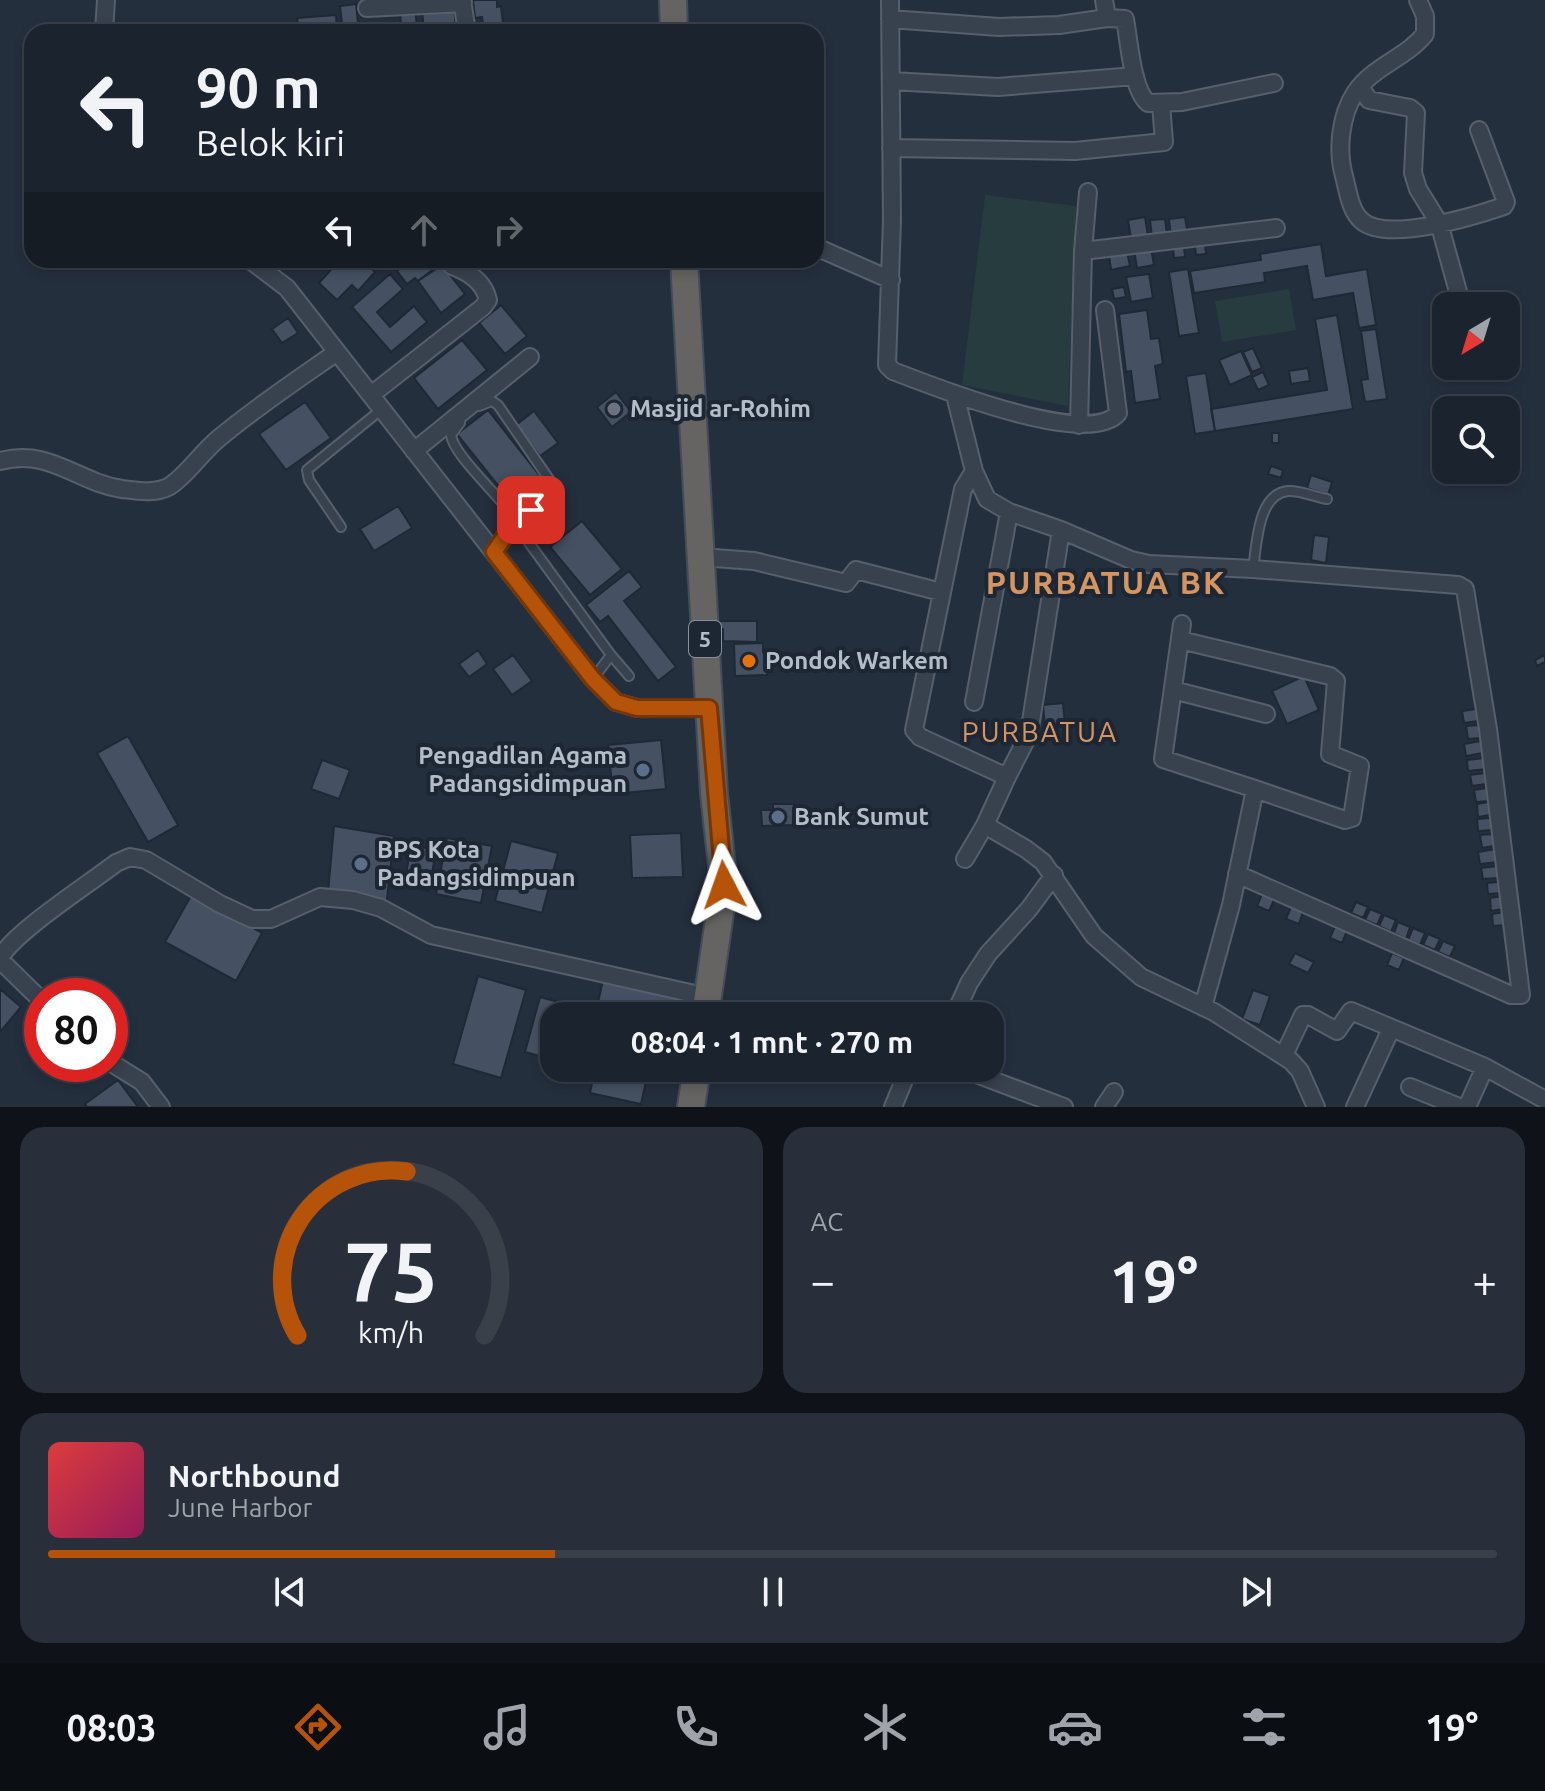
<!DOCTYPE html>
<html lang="id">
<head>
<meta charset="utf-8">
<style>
  :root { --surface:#1b232e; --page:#282f3a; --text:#f1f3f6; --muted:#a0a4aa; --line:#39404a; --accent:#b45309 }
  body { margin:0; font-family:Ubuntu,sans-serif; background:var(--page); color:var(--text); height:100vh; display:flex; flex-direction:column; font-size:30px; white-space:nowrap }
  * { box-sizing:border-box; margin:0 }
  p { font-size:26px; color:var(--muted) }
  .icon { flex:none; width:44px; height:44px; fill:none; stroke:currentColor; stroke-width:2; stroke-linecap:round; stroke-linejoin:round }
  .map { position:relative; height:1107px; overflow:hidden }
  .side { display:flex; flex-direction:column; gap:20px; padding:20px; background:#0f1319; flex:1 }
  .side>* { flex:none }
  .hud { position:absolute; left:24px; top:24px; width:800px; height:244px; border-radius:24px; box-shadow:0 4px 12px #0003,0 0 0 2px var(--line); background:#1b232e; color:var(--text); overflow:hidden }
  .needle { width:52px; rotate:218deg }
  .controls { position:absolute; left:1432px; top:292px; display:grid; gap:16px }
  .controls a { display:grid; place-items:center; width:88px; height:88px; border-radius:16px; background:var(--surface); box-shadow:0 4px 12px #0003,0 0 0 2px var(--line); font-size:40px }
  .speed { position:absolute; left:24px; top:978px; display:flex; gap:16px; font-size:40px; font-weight:700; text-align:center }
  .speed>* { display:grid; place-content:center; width:104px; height:104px; border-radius:50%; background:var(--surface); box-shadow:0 4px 12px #0003,0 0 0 2px var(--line); line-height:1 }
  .speed .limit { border:12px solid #d22; background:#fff; color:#111 }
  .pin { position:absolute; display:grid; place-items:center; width:68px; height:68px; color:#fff; margin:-34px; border-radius:16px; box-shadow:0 4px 12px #0006 }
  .me { position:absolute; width:88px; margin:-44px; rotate:356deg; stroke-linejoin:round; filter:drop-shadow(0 0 6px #0008) }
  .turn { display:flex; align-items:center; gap:28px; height:168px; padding:0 40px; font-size:36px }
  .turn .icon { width:104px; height:104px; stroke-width:2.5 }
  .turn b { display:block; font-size:56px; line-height:68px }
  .lanes { display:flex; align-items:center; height:76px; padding:0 40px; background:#0003; justify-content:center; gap:40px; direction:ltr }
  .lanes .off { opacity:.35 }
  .big { font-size:60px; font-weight:700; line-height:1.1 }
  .side .widget { flex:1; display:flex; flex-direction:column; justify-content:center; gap:12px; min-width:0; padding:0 28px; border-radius:24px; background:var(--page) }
  .side .dial { align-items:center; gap:0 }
  .dial svg { height:208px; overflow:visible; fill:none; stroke:var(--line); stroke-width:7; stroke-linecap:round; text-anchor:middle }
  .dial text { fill:var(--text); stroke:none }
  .song { display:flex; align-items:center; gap:24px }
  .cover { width:96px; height:96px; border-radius:12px; background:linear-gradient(135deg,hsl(0 70% 55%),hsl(330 70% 35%)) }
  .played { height:8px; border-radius:4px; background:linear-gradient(90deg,var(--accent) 35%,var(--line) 35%) }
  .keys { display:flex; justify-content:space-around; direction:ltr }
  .heat { display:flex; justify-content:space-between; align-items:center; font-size:44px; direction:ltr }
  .side .tiles { flex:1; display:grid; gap:20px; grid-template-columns:1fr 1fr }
  .widget:last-child { grid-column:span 2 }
  .trip { position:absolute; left:540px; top:1002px; width:464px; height:80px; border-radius:24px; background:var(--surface); box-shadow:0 4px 12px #0003,0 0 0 2px var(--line); font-weight:700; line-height:80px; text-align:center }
  .menu { display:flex; height:128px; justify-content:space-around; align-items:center; background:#0b0e12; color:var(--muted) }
  .menu .icon { width:56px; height:56px }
  .menu .active { color:var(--accent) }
  .menu b { font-size:36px; color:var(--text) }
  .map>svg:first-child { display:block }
  .green { fill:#263c3f }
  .building { fill:#455162; stroke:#1f2835; stroke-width:2 }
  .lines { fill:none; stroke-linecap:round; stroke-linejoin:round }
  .service-casing { stroke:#565f6c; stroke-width:12 }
  .minor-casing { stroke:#565f6c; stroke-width:20 }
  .trunk-casing { stroke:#434c59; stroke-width:30 }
  .service { stroke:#38414e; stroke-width:8 }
  .minor { stroke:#38414e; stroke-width:16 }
  .trunk { stroke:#656462; stroke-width:26 }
  .route-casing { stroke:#753606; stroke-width:20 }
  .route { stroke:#b45309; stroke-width:14 }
  .worship-dot { fill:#6b7280; stroke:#1d2633; stroke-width:3 }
  .food-dot { fill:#e8710a; stroke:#1d2633; stroke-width:3 }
  .service-dot { fill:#5c6f8a; stroke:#1d2633; stroke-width:3 }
  .labels { text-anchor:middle; stroke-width:8; stroke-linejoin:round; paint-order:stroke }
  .shield { fill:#1d2633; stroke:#878f9c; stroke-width:2 }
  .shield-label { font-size:22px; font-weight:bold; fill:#b4bcc9 }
  .poi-label { font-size:24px; font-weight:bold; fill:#b4bcc9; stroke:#1d2633; text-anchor:start }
  .quarter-label { font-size:28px; letter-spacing:2px; fill:#d59563; stroke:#1d2633 }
  .district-label { font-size:32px; font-weight:bold; letter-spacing:2px; fill:#d59563; stroke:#1d2633 }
</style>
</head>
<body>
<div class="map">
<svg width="1545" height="1107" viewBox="0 0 1545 1107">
  <rect width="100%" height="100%" fill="#242f3e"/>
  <path class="green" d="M985,195l91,11 -8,200 -106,-21z
    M1289,289l7,41 -74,12 -7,-41z"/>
  <path class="building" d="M473,0h24v7l4,-1 3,26h-20l-2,-15 -7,1z
    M356,4l3,28h-16l-3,-26z
    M454,7l2,21 -32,3 -2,-22z
    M415,9l2,17 -16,1 -1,-17z
    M336,15l1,17h-38l-2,-14z
    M1145,217l3,19 -17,3 -3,-19z
    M1185,217l3,18 -17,2 -2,-18z
    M1165,219l2,16 -15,2 -2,-17z
    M1205,244l1,10 -10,1 -1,-9z
    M1321,244l5,32 41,-7 9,56 -17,3 -6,-35 -40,7 -6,-34 -43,7 1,9 -71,11 -4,-22 71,-11 -1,-6z
    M1184,247l1,10 -11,1 -1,-10z
    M1151,248l3,17 -17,3 -3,-18z
    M1127,252l3,14 -19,4 -2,-15z
    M292,260h19l-7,9z
    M333,260h29l13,12 -17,19 -6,-6 -15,15 -18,-17 18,-20z
    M411,260h32l1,1 -26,20 -3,-3 -8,6 -10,-13z
    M442,265l23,29 -24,19 -23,-32z
    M1188,269l11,64 -20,3 -10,-64z
    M390,274l13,15 -26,23 13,15 24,-21 13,16 -36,30 -39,-45z
    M1149,274l4,24 -22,4 -5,-25z
    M1124,287l2,10 -12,2 -2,-10z
    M501,305l26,31 -22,18 -26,-31z
    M1147,310l4,29 8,-1 4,26 -8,2 5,33 -25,4 -4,-32 -5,1 -7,-58z
    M1337,315l16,94 -138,22 -4,-22 116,-19 -12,-71z
    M288,318l10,15 -16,10 -10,-14z
    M1376,329l11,70 -22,3 -4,-22 7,-1 -7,-48z
    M462,340l25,30 -49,39 -24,-31z
    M1253,348l9,20 -10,4 -9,-20z
    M1241,351l11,24 -22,10 -11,-25z
    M1308,368l2,13 -19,3 -2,-13z
    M1263,372l6,13 -11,5 -6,-13z
    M1206,373l9,58 -20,3 -9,-58z
    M616,392l15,20 -19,15 -15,-20z
    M305,402l26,36 -45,32 -27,-36z
    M488,410l59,75 -30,24 -60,-75z
    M534,411l24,32 -18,13 -24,-31z
    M1272,433h7v10h-7z
    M1271,466l12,4 -2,8 -13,-4z
    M1311,475l21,7 -4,13 -21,-7z
    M398,506l14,22 -38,23 -14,-22z
    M582,521l40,48 -32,26 -40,-48z
    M1314,535l15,2 -3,26 -15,-3z
    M629,571l13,16 -18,14 52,66 -18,14 -50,-65 -8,6 -14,-17z
    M719,621h38v21l-34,-1v-12h-4z
    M763,643v9h9l1,11h-6v12l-32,1 -1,-32z
    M478,650l9,14 -18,13 -10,-13z
    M513,655l19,26 -20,14 -19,-26z
    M1545,655v7l-8,4 -2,-6z
    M1304,676l15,34 -32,14 -15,-33z
    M1063,703l2,22 -20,2 -2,-22z
    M1476,709l2,12 -14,2 -2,-12z
    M1479,725l1,13 -12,1 -2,-13z
    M128,736l50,89 -30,17 -51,-89z
    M661,740l5,49 -53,5 -5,-49z
    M1481,741l2,12 -17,3 -2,-12z
    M1484,758l2,11 -18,2 -1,-11z
    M322,760l28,10 -11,29 -28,-10z
    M1485,773l1,11 -14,2 -2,-11z
    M1487,788l1,13 -12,1 -2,-12z
    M1489,802l1,13 -12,2 -1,-13z
    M773,804h21v21l-32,1 -1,-16h12z
    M1491,818l2,12 -15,1 -1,-12z
    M334,826l60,10 -8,71 -58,-14z
    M681,833l2,44 -51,1 -2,-43z
    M1493,834l1,12 -12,2 -2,-13z
    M447,838l45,8 -11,57 -45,-9z
    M511,841l47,12 -16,60 -47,-12z
    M411,845l25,5 -7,41 -25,-5z
    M1496,849l2,13 -18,2 -2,-12z
    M1497,866l2,12 -16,1 -2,-11z
    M1500,882l1,11 -13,1 -1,-11z
    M192,894l70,39 -26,48 -71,-39z
    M1262,894l12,6 -5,11 -12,-5z
    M1502,896l1,13 -12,2 -1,-13z
    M1356,902l12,5 -5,11 -12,-5z
    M1291,907l12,5 -4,12 -13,-5z
    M1370,909l12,5 -5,11 -12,-5z
    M1504,912l2,13 -13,1 -1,-12z
    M1384,915l12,5 -5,12 -12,-6z
    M1398,922l12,5 -4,12 -12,-6z
    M1335,926l12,5 -5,12 -12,-5z
    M1413,928l12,5 -5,12 -12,-5z
    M1428,934l12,5 -5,11 -12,-5z
    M1443,941l12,5 -5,11 -12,-5z
    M1295,953l19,9 -6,11 -19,-9z
    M1392,953l12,5 -5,12 -12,-5z
    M478,976l48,14 -25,88 -48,-14z
    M603,980l76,17 -4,19h-80z
    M0,989l21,18 -21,25z
    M1253,990l17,6 -10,29 -18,-6z
    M540,997l44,12 -2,7h-28v44l-29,-8z
    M595,1068h54l-8,36 -51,-11z
    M118,1080l20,27h-51l-2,-3z"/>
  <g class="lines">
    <defs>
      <path id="service" d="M479,406l13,-5 6,4 53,77c2,21 -20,28 -36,37
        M460,423l-9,12c2,20 51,63 64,84l-4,11 -17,22
        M341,527l-32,-47 -2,-10 75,-61
        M529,543l82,112
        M1253,568c4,-22 4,-74 35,-77 12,-1 27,6 39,8
        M593,679l18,-24 18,21"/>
      <path id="minor" d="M462,0l5,32
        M890,0l2,220 -5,145 6,6c39,15 196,78 225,42l-13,-103
        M1104,0l3,18 18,1c4,21 7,71 23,84l34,-1 92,-19
        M1418,0l7,16v18c-19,24 -52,32 -70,59 -15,23 -18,58 -11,83 4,15 6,35 18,45 25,22 113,-5 142,-15l2,-4 -27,-72
        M367,8l96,-5
        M890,19l109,8 60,-2 48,-7
        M104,32l2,-32
        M891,81l107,6 137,-11
        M1360,87l9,13 41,8 6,5 -3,60 5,16 21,34 23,83
        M891,148l184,3 89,-9 -3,-38
        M816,247l75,33
        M1083,251l193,-23
        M250,260l37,28 306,391 23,23 21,6h72
        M1478,366l1,4
        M371,395l112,-88 5,-7c-4,-18 -19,-28 -36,-34
        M955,395l19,76 -11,18 -49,241 6,7 87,40 -22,48 -20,34
        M1079,425l4,-174 5,-59
        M414,451l116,-94
        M0,461c51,-13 76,21 122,28 16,2 34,5 48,-3 18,-12 31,-33 48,-47 38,-32 79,-59 119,-87
        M974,471l13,28 22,13 -35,190
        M1061,530l70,30 18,4 104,5 205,16 7,4 23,140 33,266h-10l-274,-121
        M701,557l53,4 92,22 10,-13 85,22
        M1182,624l-19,135 92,30 -24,116 -28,102
        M1180,640l150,36 6,5 -6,73 30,12 -8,52 -7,2 -90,-31
        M1173,690l93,24
        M1007,777l22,-43 32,-204 -52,-18
        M985,825l41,24 17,13 51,74 47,41 73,35 77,49 9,10 16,36
        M0,958c14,-26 89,-74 116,-95l14,-6 16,3 74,44 32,15h19l49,-22 33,3 28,8 50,27 277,62
        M0,960l42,41
        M954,1016l15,-33 19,-29 41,-45 25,-34
        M1284,1055l19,-40h5l29,16 14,-20 134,56
        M110,1062l32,20 19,25
        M960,1068l104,39
        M1410,1087l49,20
        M893,1107l16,-39
        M1104,1107l10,-15
        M1355,1107l36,-78
        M1467,1107l18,-40 60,33"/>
      <path id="trunk" d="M673,0l1,32
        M684,260l30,533 10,92 -19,131
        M691,1107l6,-39"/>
    </defs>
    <use href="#service" class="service-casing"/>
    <use href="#minor" class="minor-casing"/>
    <use href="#trunk" class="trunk-casing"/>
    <use href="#service" class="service"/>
    <use href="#minor" class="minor"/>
    <use href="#trunk" class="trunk"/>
  </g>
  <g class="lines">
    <defs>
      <path id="route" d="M531,510c-18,10 -25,26 -37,42l99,127 23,23 21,6h72l15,177"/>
    </defs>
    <use href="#route" class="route-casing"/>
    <use href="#route" class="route"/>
  </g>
  <circle class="worship-dot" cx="614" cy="409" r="8"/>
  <circle class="food-dot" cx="749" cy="661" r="8"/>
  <g class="service-dot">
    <circle cx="643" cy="770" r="8"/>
    <circle cx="778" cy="817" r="8"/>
    <circle cx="361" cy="864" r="8"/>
  </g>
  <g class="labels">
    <rect class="shield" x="689" y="621" width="32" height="36" rx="6"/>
    <g class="shield-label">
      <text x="705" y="647">5</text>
    </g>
    <g class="poi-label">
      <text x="630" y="417">Masjid ar-Rohim</text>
      <text x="765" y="669">Pondok Warkem</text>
      <text x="627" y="764" text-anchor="end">Pengadilan Agama<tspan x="627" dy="28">Padangsidimpuan</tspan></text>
      <text x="794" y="825">Bank Sumut</text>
      <text x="377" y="858">BPS Kota<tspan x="377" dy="28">Padangsidimpuan</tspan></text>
    </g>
    <g class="quarter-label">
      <text x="1040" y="742">PURBATUA</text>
    </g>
    <g class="district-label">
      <text x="1106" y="594">PURBATUA BK</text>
    </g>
  </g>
</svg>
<div class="controls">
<a><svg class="needle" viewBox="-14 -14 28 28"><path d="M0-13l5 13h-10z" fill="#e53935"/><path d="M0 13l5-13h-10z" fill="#a0a4aa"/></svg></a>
<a><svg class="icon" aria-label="search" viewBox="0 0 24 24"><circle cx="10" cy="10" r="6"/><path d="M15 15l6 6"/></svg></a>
</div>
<div class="speed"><div class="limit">80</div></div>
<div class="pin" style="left:531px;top:510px;background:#d93025"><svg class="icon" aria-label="arrive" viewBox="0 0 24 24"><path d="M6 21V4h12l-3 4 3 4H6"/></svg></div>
<svg class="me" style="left:724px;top:885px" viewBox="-20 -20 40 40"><path d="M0-17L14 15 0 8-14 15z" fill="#b45309" stroke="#fff" stroke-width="4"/></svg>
<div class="trip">08:04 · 1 mnt · 270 m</div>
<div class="hud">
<div class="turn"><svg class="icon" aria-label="left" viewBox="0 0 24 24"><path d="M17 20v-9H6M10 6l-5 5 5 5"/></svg><div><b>90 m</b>Belok kiri</div></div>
<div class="lanes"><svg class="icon" aria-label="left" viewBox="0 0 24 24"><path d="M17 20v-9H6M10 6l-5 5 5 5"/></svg><svg class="icon off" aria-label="ahead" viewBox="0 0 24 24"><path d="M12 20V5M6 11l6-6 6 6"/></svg><svg class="icon off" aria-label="right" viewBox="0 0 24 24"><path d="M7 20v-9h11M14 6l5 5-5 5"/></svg></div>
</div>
</div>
<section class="side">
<div class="tiles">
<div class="widget dial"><svg viewBox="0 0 100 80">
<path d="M14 69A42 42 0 1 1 86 69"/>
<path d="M14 69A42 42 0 0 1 56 6" stroke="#b45309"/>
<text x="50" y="56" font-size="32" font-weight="700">75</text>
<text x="50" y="72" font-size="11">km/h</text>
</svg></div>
<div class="widget"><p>AC</p>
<div class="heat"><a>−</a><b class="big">19°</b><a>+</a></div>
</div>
<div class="widget">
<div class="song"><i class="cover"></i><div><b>Northbound</b><p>June Harbor</p></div></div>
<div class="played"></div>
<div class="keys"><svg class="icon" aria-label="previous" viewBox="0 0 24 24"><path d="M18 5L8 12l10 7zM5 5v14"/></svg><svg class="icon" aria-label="pause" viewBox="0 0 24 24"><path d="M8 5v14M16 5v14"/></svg><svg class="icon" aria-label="next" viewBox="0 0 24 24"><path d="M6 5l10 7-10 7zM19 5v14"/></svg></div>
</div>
</div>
</section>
<nav class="menu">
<b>08:03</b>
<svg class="icon active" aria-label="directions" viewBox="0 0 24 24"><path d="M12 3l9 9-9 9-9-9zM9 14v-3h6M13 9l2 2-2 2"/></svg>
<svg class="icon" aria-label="music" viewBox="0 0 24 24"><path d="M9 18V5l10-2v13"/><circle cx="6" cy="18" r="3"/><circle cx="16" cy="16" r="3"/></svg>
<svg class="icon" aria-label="phone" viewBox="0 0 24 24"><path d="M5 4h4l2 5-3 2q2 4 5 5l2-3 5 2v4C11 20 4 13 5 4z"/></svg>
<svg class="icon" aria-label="climate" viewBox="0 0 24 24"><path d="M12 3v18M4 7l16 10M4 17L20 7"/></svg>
<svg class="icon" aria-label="car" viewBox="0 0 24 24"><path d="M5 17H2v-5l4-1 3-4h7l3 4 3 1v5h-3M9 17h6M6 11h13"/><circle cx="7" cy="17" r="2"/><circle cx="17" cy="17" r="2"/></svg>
<svg class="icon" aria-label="filters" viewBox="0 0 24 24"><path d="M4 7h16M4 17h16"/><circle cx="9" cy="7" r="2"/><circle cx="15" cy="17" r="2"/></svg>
<b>19°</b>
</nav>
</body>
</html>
